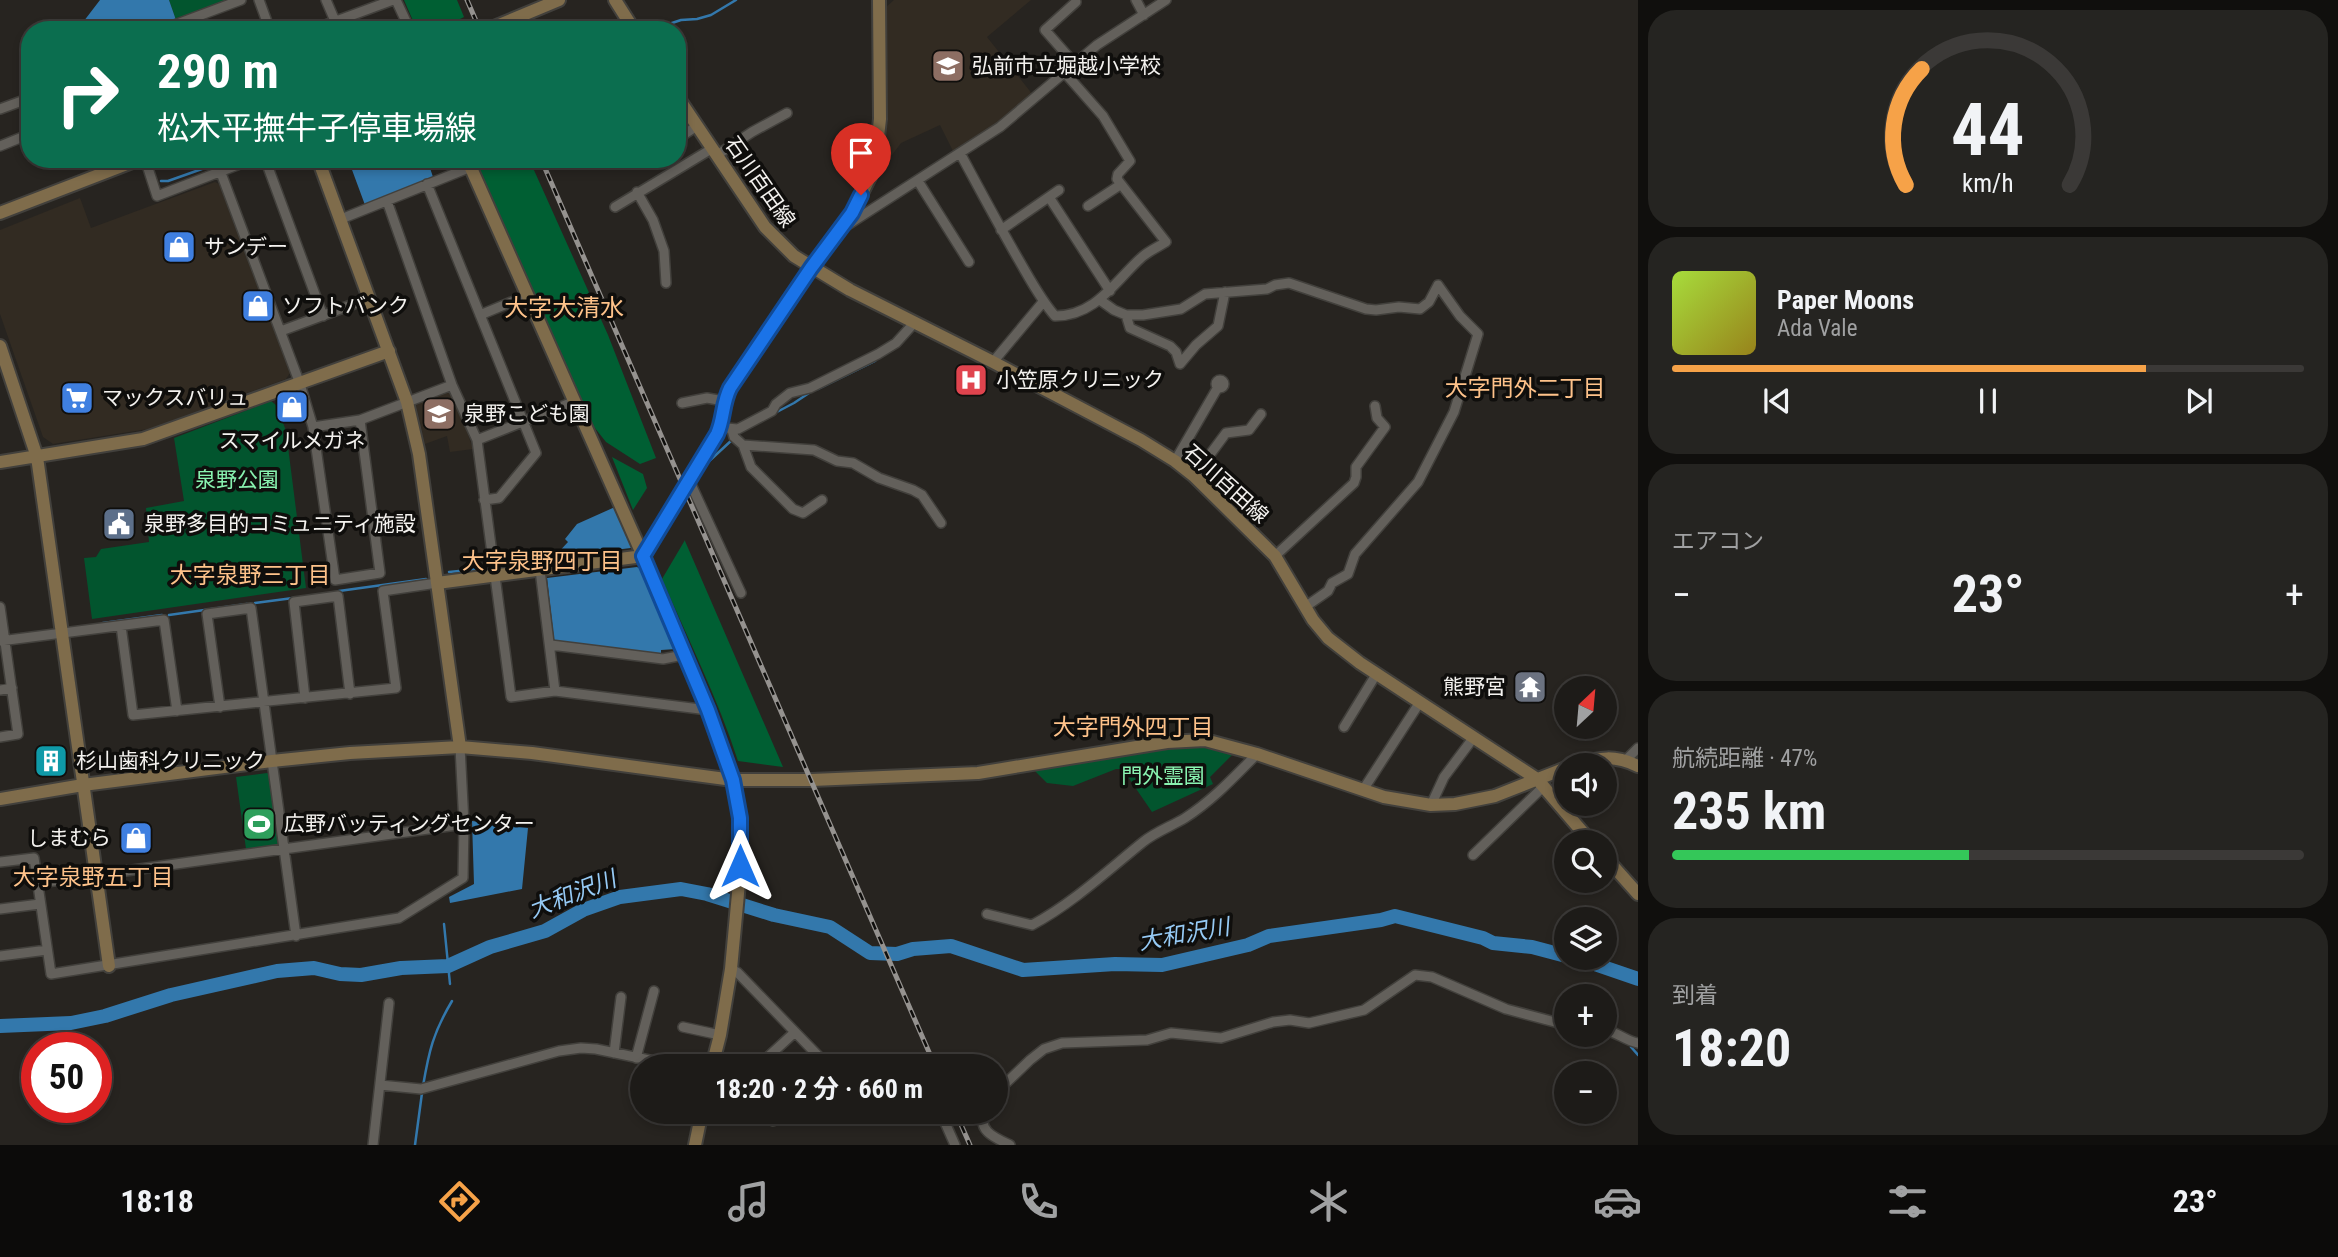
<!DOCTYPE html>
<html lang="ja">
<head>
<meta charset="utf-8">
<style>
  :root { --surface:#1d1b18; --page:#252421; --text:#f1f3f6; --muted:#a0a1a2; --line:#3b3937; --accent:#f6a248 }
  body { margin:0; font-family:"Roboto Condensed","Noto Sans JP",sans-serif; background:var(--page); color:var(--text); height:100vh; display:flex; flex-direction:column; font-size:26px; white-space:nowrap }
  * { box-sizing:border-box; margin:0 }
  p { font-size:23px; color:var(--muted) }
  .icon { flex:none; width:38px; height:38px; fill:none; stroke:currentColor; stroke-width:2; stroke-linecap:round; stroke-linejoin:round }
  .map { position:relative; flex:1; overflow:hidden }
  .details { display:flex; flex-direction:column; gap:10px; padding:10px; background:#100f0d; width:700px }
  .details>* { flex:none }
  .guide { position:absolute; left:21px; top:21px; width:665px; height:147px; border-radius:28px; box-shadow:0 4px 10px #0003,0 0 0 2px var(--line); background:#0b6e4f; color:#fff; overflow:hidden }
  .needle { width:46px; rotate:26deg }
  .fabs { position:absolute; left:1554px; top:676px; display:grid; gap:14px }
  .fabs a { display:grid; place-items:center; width:63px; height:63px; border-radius:50%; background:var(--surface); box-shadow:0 4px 10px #0003,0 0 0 2px var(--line); font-size:35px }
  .speed { position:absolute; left:21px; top:1032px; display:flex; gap:14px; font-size:35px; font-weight:700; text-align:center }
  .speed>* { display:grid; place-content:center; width:91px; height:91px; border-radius:50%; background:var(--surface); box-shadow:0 4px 10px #0003,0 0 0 2px var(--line); line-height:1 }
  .speed .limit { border:10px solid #d22; background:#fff; color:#111 }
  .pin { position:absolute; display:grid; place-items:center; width:60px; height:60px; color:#fff; margin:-72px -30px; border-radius:50% 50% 50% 0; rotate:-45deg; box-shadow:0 0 7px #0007 }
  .pin .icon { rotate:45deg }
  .me { position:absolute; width:77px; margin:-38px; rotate:0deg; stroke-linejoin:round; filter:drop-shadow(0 0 5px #0008) }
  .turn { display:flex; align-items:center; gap:24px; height:147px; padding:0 21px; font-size:32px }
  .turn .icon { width:91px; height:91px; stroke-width:2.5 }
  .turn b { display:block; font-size:49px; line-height:60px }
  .big { font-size:52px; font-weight:700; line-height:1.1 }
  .details .card { flex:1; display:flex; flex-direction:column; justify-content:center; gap:10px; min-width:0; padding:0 24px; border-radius:28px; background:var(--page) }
  .details .dial { align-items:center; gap:0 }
  .dial svg { height:182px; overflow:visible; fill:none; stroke:var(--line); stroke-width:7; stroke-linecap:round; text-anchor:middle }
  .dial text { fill:var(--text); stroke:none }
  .song { display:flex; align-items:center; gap:21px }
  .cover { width:84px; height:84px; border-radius:10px; background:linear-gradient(135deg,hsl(80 70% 55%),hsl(50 70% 35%)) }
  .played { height:7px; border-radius:4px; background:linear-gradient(90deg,var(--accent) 75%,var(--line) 75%) }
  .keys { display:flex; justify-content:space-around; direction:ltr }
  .heat { display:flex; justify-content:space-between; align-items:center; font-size:38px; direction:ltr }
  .charge { height:10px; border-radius:5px; background:linear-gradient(90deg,#34c759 47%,var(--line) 0) }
  .trip { position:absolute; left:630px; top:1054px; width:378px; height:70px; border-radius:35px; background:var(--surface); box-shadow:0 4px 10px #0003,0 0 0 2px var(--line); font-weight:700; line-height:70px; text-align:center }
  .tabs { display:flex; height:112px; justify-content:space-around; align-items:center; background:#0c0b0a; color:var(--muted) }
  .tabs .icon { width:49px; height:49px }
  .tabs .selected { color:var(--accent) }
  .tabs b { font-size:32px; color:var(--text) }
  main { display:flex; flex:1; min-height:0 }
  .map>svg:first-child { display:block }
  .built { fill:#322b22 }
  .green { fill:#02552e }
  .forest { fill:#005f33 }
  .water { fill:#3378ac }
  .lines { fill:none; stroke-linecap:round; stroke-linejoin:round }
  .stream { stroke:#3378ac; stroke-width:2.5 }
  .river { stroke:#3378ac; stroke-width:14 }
  .street-casing { stroke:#42403c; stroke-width:12 }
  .secondary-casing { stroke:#42403c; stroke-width:16 }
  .street { stroke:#63605b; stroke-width:9 }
  .secondary { stroke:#7f6c4b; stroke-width:12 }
  .rail-casing { stroke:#95928f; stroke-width:5 }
  .rail { stroke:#0f0e0c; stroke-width:2.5; stroke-dasharray:8; stroke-linecap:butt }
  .route-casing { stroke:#114b97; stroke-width:18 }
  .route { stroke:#1a73e8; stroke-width:12 }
  .labels { text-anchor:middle; stroke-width:7; stroke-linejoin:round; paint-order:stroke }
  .poi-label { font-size:21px; fill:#f4f2ef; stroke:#0f0e0c; text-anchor:start }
  .street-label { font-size:21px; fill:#f4f2ef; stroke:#0f0e0c }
  .park-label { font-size:21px; fill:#89f3b0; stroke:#0f0e0c }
  .neighbourhood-label { font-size:23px; fill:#fec28a; stroke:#0f0e0c }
  .water-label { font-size:23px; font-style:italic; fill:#96caf5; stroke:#0f0e0c }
  .quarter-label { font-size:24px; fill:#fec28a; stroke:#0f0e0c }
</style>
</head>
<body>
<main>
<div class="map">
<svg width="1638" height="1145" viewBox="0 0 1638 1145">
  <rect width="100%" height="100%" fill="#272420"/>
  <path class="built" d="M894,0h137l-44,37 46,58 -34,27 -46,29 -13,-26 -39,18 -9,12 -11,4 7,-38 -3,-113z
    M215,182l4,2 71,189 -4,6 -138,50 -95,15 -10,-7 -43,-123v-84l80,-32 11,30z
    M450,390l3,1 20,58 -23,3 -3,-16 -22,8 -9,-39 1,-3z"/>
  <path class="green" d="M169,0h62l-55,20z
    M271,401l6,5 9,25 20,157 -214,31 -8,-61 12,-1 5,-8 48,-7 -3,-34 38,-7 -10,-63z
    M1194,745l38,10 -22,22 3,7 -61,28 -26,-38 1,-5h-11l-43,17 -26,-3 -14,-14 127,-23z
    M267,773l2,1 10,68 -2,3 -31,4 -10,-72z"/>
  <path class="forest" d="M404,0h53l7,17 -26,13h-21z
    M471,159h58l79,176 48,123 -16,6 -34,-22 -27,-34z
    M612,457l31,17 4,14 -14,22z
    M685,540v1l98,226 -45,-6c-20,-62 -50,-122 -76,-182z"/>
  <path class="water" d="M100,0h69l7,20 -27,10h-72z
    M348,159h79l6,18 -68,28z
    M615,507l17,39 -1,2 -77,9 14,-15 -3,-3 12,-15z
    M637,567l5,3 34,79 -15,1v5l-105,-13 -2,-3 -7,-61z
    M472,821l56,7 -6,61 -72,14 -1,-6 25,-13z"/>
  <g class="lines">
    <path class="stream" d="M642,29l18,-2 21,-7 16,-1 14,-4 25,-15
      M622,30l1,-1
      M161,181h7l62,-22
      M818,389l57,-28
      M773,414l21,-11 15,-10
      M706,464l27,-25
      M449,572l30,-3
      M339,591l87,-12
      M255,603l38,-5
      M169,615l78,-11
      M103,623l59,-8
      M444,924l6,60
      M1631,1047l7,8
      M423,1086c6,-35 10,-53 29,-85
      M415,1145l7,-52"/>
    <path class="river" d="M1574,957l64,22
      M0,1026l71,-3 34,-7 66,-21 106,-24 37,-3 26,6 21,1 40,-7 47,-2 42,-19 55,-16 38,-21 37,-13 61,-8 26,5 67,21 56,12 40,26 27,1 16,-5 38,-3 72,24 92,-6 47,1 86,-20 21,-9 112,-16 14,-4 88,22 10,5 39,4 34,9"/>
    <defs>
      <path id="street" d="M259,0l11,30
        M326,0l9,21
        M396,0l14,30
        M1136,0l8,15
        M161,30l80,-30
        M312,30l81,-30
        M1074,63l-29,-33 31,-28
        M0,109l30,-11
        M677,121l12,-7
        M677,139l20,-13
        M0,146l30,-12
        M960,153c20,37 39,73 60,109 11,19 21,38 35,54 41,0 60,-35 87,-59 7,-6 16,-10 24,-15l-49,-63 1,-5 12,-13 -27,-45 -38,-43
        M717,155l35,-23 35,-19
        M145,159l12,37 96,-37
        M265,159l58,157
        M608,160l1,-1
        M221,173l79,211 13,43 22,153 45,-7 -20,-153
        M918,181l51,81
        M427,184l109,269 -37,45 -15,2
        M637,192l16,28 11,31 2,32
        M1049,197l61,94
        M387,201l65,184 25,55 34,257 44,-6 153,19
        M1088,206l32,-21
        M615,207l98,-59
        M341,219l130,-52
        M846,226l154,-99 97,-82 69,-45
        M1001,230l58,-40
        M1100,300l14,10 12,5h17l38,-6 24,-15 62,-5 8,-4 14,-2 77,26 10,1 23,-3 21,2 9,-7 9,-17
        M480,315l46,-19
        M1126,315l4,13 40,18 6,6 4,12
        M281,331l89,-33
        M993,362l50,-60
        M1180,364l16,-19 22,-19 7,-34
        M1216 384a4 4 0 1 1 8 0a4 4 0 1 1-8 0Z
        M682,403l25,-5 17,3
        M313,427l47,-7 92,-35
        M726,428l12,1 34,-18 4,-7 14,-11 20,-5 68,-34 18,-11 19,-21
        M732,430l2,7 9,8 71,5 23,11 16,2 26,15 34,12 9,5 19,28
        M477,440l96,-38
        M743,445l8,22 42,42 10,4 19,-13
        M1175,461l43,-74
        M1194,476l32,-43 23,-3 12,-16
        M689,480l52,113
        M1275,556l79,-73 2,-6v-10l29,-40 -8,-9 -2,-12
        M540,570l15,121
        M0,607l18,127 -18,3
        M1305,607l23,-16 4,-8 16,-9 7,-20 63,-72 36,-70 24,-78 -18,-18 -22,-31
        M121,626l12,89 263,-27 -13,-97 54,-8
        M0,641l164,-21 13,91
        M551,645l112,14 20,-4
        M0,690l12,-2
        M305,698l-11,-96 44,-6 12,98
        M220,707l-13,-93 44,-6 45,328
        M1344,727l33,-54
        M1626,760l12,-12
        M1363,790l57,-88
        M1431,805l13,-28 30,-40
        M1473,855l70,-68
        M0,862l34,-4 17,116 348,-56 64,-40 1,-54 -4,-77
        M39,883l425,-59
        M0,909l40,-5
        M987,914l45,11c41,-22 75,-54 111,-83 12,-10 29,-16 42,-24 28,-18 49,-41 72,-64
        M0,956l47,-6
        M731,969l6,3 91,94
        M683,1027l37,8
        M1605,1030c12,2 21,11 33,13
        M614,1053l7,-56
        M636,1058l18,-67
        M758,1066l37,-34
        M380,1085l41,4 138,-38 22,-3 15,1 82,17
        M996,1098l9,-14 25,-24 14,-11 18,-6 85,-3 24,-7 50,5 52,-16 17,-2 19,3 55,-13 51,-35 17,2 74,32 60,16
        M940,1111l15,34
        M986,1111c-11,19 9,27 24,34
        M773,1121l18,-10
        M373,1145l16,-142"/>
      <path id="secondary" d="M615,0l19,30
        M487,30l72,-30
        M677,96l88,131 29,29 56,34 143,72 148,78 34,21 19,15 81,80 38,64 15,18 32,25 177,116 54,63
        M318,159l89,243 12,52 41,293
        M467,159l176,397 65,154 25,70 7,38v54l-9,97 -11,66 -8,31
        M0,213l140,-54
        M0,346l37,111 72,509
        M0,462l143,-23 246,-88
        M643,556l74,-122c7,-15 5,-30 13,-46l81,-120 41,-55 18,-36 5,-14 5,-44 -1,-119
        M437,583l206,-27
        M1576,765c24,-8 39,-10 62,1
        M0,799l83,-14 189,-24 78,-8 110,-6 72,6 201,27h79l166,-7 189,-31 38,-2 52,14 127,43 47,8 24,-1 40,-8 71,-28
        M1605,857l33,37
        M695,1145l7,-34"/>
    </defs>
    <use href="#street" class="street-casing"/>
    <use href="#secondary" class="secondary-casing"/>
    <use href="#street" class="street"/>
    <use href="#secondary" class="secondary"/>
    <defs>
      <path id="rail" d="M467,0l13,30
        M541,159l394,907
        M955,1111l15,34"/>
    </defs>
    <use href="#rail" class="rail-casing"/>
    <use href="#rail" class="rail"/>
  </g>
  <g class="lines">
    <defs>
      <path id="route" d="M740,866v-48l-7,-38 -25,-70 -65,-154 74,-122c7,-15 5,-30 13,-46l81,-120 41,-55 9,-18"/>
    </defs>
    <use href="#route" class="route-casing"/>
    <use href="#route" class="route"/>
  </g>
  <defs>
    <symbol id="school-square" viewBox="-11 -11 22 22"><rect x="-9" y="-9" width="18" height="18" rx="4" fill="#8d6e63" stroke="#0f0e0c"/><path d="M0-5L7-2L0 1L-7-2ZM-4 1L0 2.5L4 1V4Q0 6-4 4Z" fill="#fff"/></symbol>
    <symbol id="shop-square" viewBox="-11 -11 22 22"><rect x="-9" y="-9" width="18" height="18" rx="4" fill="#3f7fe0" stroke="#0f0e0c"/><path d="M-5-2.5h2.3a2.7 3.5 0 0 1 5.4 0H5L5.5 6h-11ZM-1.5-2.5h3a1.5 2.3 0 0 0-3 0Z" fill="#fff"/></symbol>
    <symbol id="hospital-square" viewBox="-11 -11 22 22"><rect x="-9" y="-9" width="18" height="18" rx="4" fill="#e0444e" stroke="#0f0e0c"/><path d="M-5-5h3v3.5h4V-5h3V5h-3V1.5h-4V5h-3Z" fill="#fff"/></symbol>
    <symbol id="supermarket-square" viewBox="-11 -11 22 22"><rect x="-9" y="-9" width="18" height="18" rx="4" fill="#3f7fe0" stroke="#0f0e0c"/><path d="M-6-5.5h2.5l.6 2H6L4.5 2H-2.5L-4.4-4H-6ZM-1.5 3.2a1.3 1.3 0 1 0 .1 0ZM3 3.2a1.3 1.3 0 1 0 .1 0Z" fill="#fff"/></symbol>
    <symbol id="civic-square" viewBox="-11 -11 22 22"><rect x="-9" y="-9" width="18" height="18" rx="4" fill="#5c6f8a" stroke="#0f0e0c"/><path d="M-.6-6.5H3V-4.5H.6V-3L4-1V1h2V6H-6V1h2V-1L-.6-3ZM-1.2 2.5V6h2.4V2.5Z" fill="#fff"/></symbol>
    <symbol id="temple-square" viewBox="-11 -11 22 22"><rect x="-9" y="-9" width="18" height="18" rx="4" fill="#6b7280" stroke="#0f0e0c"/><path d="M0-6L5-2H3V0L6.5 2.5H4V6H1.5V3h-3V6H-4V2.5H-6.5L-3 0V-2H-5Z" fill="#fff"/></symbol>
    <symbol id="building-square" viewBox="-11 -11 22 22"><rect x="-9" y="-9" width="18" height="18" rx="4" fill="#0f9aa8" stroke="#0f0e0c"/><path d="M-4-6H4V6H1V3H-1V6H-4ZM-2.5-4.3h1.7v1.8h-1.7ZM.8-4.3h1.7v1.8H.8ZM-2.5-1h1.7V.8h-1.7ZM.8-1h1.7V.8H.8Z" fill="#fff"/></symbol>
    <symbol id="stadium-square" viewBox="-11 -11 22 22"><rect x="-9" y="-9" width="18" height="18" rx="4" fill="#2e9e5b" stroke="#0f0e0c"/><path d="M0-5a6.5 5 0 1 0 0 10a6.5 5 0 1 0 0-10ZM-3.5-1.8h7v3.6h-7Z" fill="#fff"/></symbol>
  </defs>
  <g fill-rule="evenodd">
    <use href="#school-square" x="929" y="47" width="38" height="38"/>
    <use href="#shop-square" x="160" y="228" width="38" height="38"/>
    <use href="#shop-square" x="239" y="287" width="38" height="38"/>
    <use href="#hospital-square" x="952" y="361" width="38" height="38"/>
    <use href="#supermarket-square" x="58" y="379" width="38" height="38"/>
    <use href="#shop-square" x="273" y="388" width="38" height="38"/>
    <use href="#school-square" x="420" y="395" width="38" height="38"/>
    <use href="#civic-square" x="100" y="505" width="38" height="38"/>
    <use href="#temple-square" x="1511" y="668" width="38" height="38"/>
    <use href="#building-square" x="32" y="742" width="38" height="38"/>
    <use href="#stadium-square" x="240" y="805" width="38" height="38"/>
    <use href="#shop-square" x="117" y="819" width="38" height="38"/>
  </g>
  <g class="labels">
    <g class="poi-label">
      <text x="972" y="73">弘前市立堀越小学校</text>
      <text x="204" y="254">サンデー</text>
      <text x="282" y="313">ソフトバンク</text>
      <text x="996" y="387">小笠原クリニック</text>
      <text x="102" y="405">マックスバリュ</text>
      <text x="464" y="421">泉野こども園</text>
      <text x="292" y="448" text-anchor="middle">スマイルメガネ</text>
      <text x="144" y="531">泉野多目的コミュニティ施設</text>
      <text x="1506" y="694" text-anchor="end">熊野宮</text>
      <text x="76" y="768">杉山歯科クリニック</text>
      <text x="284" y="831">広野バッティングセンター</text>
      <text x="111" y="845" text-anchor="end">しまむら</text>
    </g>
    <g class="street-label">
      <text transform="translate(760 182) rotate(55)" y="7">石川百田線</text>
      <text transform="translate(1226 484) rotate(42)" y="7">石川百田線</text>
    </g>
    <g class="park-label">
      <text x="237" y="487">泉野公園</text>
      <text x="1163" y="783">門外霊園</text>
    </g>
    <g class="neighbourhood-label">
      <text x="1525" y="396">大字門外二丁目</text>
      <text x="542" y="569">大字泉野四丁目</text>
      <text x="250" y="583">大字泉野三丁目</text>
      <text x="1133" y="735">大字門外四丁目</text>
      <text x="93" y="885">大字泉野五丁目</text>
    </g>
    <g class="water-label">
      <text transform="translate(572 894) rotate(-21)" y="8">大和沢川</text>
      <text transform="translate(1184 934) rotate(-10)" y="8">大和沢川</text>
    </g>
    <g class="quarter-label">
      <text x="564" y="316">大字大清水</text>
    </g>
  </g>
</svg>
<div class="fabs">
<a><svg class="needle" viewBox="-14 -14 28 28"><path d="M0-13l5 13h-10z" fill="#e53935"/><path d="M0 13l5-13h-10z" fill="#a0a1a2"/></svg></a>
<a><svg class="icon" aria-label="sound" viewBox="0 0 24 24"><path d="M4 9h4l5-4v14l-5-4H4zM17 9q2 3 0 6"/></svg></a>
<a><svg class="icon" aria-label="search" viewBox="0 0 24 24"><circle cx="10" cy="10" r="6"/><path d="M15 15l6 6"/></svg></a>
<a><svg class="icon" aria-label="layers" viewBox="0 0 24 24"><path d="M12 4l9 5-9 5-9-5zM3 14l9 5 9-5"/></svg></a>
<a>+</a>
<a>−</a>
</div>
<div class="speed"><div class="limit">50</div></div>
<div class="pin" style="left:861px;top:195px;background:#d93025"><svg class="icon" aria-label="arrive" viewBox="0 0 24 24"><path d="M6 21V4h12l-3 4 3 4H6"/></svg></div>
<svg class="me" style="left:740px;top:866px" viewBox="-20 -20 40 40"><path d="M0-17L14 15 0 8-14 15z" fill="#1a73e8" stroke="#fff" stroke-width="4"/></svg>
<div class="trip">18:20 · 2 分 · 660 m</div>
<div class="guide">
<div class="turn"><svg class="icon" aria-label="right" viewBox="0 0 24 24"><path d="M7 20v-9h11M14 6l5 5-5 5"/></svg><div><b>290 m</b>松木平撫牛子停車場線</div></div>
</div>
</div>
<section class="details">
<div class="card dial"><svg viewBox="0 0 100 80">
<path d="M14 69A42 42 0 1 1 86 69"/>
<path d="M14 69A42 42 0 0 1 21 18" stroke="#f6a248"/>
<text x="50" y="56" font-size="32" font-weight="700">44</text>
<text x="50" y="72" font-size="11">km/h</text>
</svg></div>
<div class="card">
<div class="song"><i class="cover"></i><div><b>Paper Moons</b><p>Ada Vale</p></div></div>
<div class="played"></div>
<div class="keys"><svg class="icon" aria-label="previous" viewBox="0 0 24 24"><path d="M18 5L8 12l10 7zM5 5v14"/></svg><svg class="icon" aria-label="pause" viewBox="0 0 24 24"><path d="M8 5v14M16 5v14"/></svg><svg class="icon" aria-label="next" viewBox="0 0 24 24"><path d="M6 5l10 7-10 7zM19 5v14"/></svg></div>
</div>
<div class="card"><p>エアコン</p>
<div class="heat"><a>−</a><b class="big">23°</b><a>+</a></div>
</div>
<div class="card"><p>航続距離 · 47%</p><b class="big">235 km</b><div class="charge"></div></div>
<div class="card"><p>到着</p><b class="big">18:20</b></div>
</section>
</main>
<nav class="tabs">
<b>18:18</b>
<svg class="icon selected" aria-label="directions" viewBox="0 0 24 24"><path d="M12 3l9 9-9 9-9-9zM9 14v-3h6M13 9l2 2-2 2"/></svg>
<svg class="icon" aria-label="music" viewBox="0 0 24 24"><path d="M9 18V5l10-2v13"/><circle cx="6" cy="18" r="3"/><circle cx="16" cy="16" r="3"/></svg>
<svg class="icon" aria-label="phone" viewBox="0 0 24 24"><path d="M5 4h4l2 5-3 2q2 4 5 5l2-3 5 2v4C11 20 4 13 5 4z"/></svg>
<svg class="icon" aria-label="climate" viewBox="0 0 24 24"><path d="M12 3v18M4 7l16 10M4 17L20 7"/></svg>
<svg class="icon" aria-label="car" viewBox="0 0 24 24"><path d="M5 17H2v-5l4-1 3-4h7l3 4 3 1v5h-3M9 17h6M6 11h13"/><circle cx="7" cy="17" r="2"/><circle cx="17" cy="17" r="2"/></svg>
<svg class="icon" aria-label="filters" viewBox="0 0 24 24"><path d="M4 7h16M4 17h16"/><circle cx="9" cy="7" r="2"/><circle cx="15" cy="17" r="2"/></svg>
<b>23°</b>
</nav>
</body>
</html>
